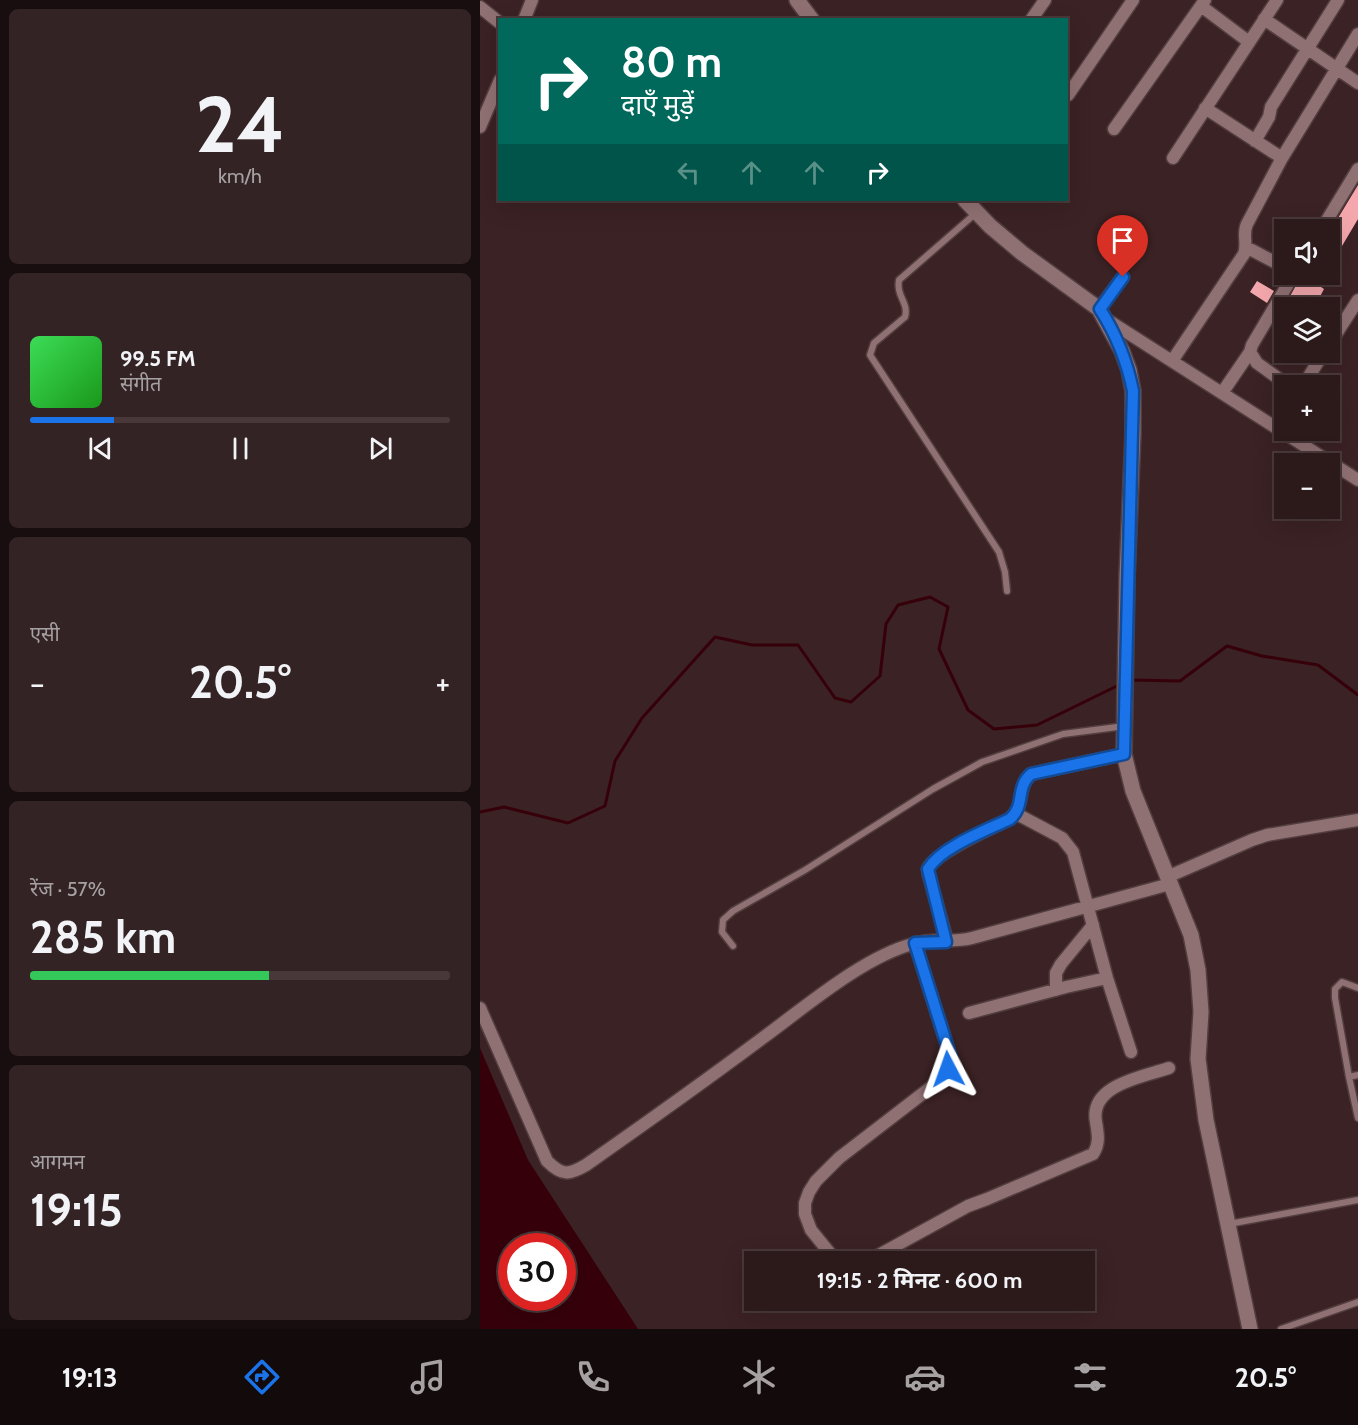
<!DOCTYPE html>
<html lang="hi">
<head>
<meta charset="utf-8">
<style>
  :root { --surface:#2c1a1b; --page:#342324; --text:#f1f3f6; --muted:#a6a1a3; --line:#48383a; --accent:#1a73e8 }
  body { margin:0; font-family:Cabin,"Noto Sans Devanagari",sans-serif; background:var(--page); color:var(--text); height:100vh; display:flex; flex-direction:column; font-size:22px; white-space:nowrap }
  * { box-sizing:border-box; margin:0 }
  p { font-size:20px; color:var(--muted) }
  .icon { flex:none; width:33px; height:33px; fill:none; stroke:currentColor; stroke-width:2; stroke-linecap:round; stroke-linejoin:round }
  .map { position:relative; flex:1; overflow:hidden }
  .panel { display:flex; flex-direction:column; gap:9px; padding:9px; background:#180e0f; width:480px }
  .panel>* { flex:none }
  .top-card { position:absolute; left:18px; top:18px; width:570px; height:183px; border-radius:0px; box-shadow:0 6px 24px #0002,0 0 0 2px var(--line); background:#00695c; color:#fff; overflow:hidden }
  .controls { position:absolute; left:794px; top:219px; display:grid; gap:12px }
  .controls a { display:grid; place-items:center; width:66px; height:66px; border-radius:0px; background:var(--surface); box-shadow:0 6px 24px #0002,0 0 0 2px var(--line); font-size:30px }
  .speed { position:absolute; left:18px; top:1233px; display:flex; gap:12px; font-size:30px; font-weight:700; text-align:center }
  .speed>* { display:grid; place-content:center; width:78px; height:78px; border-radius:50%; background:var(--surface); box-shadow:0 6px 24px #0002,0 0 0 2px var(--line); line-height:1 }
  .speed .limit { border:9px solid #d22; background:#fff; color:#111 }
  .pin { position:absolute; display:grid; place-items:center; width:51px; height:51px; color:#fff; margin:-62px -26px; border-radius:50% 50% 50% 0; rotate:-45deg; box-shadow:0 0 6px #0007 }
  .pin .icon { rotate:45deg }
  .me { position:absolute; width:66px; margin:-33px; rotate:356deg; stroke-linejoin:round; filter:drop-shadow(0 0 4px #0008) }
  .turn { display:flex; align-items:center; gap:21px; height:126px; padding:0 24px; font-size:27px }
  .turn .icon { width:78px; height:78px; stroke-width:2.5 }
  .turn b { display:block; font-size:42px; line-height:51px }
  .lanes { display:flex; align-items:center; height:57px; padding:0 24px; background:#0003; justify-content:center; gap:30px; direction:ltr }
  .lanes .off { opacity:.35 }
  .big { font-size:45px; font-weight:700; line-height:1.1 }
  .panel .widget { flex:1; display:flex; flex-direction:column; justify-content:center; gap:9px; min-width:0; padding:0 21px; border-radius:9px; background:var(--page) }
  .panel .dial { align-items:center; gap:0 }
  .dial b { font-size:78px; line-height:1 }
  .song { display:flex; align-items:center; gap:18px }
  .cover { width:72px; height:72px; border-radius:9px; background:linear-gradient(135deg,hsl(130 70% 55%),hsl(120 70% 35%)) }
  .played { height:6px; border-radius:3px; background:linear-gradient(90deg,var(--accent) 20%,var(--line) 20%) }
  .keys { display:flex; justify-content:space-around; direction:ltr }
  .heat { display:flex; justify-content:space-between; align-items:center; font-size:33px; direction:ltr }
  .charge { height:9px; border-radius:4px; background:linear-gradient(90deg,#34c759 57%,var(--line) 0) }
  .trip { position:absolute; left:264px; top:1251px; width:351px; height:60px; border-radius:0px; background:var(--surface); box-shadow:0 6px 24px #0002,0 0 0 2px var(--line); font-weight:700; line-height:60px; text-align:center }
  .tabs { display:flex; height:96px; justify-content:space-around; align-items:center; background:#120a0b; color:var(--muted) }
  .tabs .icon { width:42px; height:42px }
  .tabs .current { color:var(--accent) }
  .tabs b { font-size:27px; color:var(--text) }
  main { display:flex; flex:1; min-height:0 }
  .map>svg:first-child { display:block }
  .water { fill:#36000a; fill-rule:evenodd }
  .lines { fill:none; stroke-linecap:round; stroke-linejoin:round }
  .stream { stroke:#36000a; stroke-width:3 }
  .building { fill:#f4a8ad }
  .service-casing { stroke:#533e3f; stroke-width:9 }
  .minor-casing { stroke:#533e3f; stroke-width:15 }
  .tertiary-casing { stroke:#533e3f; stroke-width:18 }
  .service { stroke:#907173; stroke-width:6 }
  .minor { stroke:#907173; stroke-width:12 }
  .tertiary { stroke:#907173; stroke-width:15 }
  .route-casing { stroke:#114b97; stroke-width:15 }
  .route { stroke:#1a73e8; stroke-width:10 }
</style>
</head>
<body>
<main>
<section class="panel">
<div class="widget dial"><b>24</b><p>km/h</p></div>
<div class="widget">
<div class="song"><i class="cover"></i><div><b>99.5 FM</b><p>संगीत</p></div></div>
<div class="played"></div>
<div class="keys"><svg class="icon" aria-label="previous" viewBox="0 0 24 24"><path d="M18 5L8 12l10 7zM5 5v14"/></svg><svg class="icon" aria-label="pause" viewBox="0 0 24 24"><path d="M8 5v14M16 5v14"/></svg><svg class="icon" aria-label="next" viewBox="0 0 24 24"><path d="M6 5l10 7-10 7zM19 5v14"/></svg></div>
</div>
<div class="widget"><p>एसी</p>
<div class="heat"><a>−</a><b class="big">20.5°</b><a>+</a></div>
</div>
<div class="widget"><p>रेंज · 57%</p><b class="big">285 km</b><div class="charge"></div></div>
<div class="widget"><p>आगमन</p><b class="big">19:15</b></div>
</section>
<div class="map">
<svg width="878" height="1329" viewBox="0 0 878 1329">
  <rect width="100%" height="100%" fill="#3b2224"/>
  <path class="water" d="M0,1048l48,112 110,169h-158zM32,1246h50v52h-50z"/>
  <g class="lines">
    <path class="stream" d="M651,680l49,1 47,-35 35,10 56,9 40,30
      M0,812l24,-5 64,16 37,-17 10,-45 27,-43 73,-81 37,8h46l37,53 16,4 29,-26 6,-52 12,-19 32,-8 18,10 -9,42 29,61 26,19 43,-4 82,-40"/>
  </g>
  <path class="building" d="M878,185v34l-29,49v-35z
    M822,274h23l-7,11 6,4 -10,19h-14l-12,-8z
    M777,281l17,10 -7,12 -17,-11z"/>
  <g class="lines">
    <defs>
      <path id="service" d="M496,213l-77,67c-3,17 10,22 6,37l-31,26 -4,12 129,197 6,20 2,19
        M253,946l-11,-14 1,-12 10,-9 72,-41 128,-81 49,-27 81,-28 62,-8
        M878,1075l-9,2 9,41
        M869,1077l-14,-79v-9l7,-7 16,6
        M749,1224l129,-24
        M801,1329l77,-27"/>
      <path id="minor" d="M721,6l48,36
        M0,7l20,16
        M784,19l94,64
        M44,20l8,-20
        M551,20l14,-20
        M588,95l65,-95
        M725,108l77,50
        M0,127l20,-47
        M634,129l91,-129
        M775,141l14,-24 2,-10 67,-107
        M693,158l104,-158
        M841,230l37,-61
        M766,247l38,20
        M619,309l24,-32
        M626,319l252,161
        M849,345l29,-45
        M692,361l72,-107c4,-11 -2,-20 3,-30l35,-66 76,-124
        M809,386l-32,-23 -7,-11 2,-7 42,-71
        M823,386l21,-34
        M742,393l28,-41
        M797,427l7,-11
        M535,813l47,25 11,14 34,126 24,74
        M687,877l85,-37 15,-5 91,-15
        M467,941l-17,-62c-1,-3 -2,-6 -2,-10 3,-14 67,-43 82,-50 16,-15 6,-31 21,-45l93,-20
        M576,990v-17l5,-9 32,-39
        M0,1008l67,153c15,15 22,14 39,4 60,-42 119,-84 178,-128 41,-30 101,-81 149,-93 19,-6 40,-1 59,-6l198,-54
        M489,1013l97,-26 41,-9
        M357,1262l-26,-32 -6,-16v-11l4,-11 7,-11 23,-23 100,-77 9,-12 3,-11 -36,-115
        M386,1262l102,-56 19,-7 106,-45c7,-10 5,-20 3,-32 -7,-37 46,-45 73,-54"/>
      <path id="tertiary" d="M317,0l15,20
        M485,200l25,26 32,27 77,56 23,42 7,19 4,21v43l-6,142 -3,178 9,37 58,144 7,35 3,42 -3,47 8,61 44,209"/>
    </defs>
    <use href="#service" class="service-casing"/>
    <use href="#minor" class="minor-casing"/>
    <use href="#tertiary" class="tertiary-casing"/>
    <use href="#service" class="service"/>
    <use href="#minor" class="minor"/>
    <use href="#tertiary" class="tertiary"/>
  </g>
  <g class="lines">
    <defs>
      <path id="route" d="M468,1069l3,-11 -36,-115 31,-1 -18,-73c13,-22 59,-39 82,-50 16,-14 5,-31 21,-45l93,-20 9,-363c-6,-30 -17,-57 -33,-82l23,-32"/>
    </defs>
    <use href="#route" class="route-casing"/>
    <use href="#route" class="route"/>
  </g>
</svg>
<div class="controls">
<a><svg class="icon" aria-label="sound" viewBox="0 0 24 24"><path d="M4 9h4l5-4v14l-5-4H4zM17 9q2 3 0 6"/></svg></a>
<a><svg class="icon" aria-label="layers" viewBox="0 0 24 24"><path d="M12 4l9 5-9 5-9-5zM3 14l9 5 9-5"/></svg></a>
<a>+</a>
<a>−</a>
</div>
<div class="speed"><div class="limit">30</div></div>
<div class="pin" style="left:643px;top:277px;background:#d93025"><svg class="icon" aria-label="arrive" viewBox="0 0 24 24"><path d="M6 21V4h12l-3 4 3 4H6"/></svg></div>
<svg class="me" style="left:468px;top:1069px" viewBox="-20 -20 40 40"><path d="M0-17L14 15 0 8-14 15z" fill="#1a73e8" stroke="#fff" stroke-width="4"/></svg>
<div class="trip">19:15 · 2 मिनट · 600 m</div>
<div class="top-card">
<div class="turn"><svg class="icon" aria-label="right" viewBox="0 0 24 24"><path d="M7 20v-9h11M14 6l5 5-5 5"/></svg><div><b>80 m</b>दाएँ मुड़ें</div></div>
<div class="lanes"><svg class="icon off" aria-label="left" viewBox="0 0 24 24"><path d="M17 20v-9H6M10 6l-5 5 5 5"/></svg><svg class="icon off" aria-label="ahead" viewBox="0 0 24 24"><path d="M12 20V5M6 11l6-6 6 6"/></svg><svg class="icon off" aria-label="ahead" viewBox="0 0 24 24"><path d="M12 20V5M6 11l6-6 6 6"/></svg><svg class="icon" aria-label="right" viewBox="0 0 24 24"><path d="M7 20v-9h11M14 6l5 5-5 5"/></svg></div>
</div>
</div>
</main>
<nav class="tabs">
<b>19:13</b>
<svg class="icon current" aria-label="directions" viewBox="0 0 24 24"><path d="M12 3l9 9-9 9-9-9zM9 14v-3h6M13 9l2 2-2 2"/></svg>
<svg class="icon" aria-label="music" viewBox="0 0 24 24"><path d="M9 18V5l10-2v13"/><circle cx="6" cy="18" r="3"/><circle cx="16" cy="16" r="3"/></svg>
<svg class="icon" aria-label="phone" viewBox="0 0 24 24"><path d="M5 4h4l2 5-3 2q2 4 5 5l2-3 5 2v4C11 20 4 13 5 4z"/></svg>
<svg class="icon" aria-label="climate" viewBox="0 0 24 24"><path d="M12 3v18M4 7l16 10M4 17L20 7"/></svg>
<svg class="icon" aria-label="car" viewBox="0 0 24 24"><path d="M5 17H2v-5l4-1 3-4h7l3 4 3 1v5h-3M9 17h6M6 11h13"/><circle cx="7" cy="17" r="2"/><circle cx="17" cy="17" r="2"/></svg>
<svg class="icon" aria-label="filters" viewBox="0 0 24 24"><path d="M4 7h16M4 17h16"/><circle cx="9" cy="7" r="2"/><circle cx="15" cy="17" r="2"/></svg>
<b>20.5°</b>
</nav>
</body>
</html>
